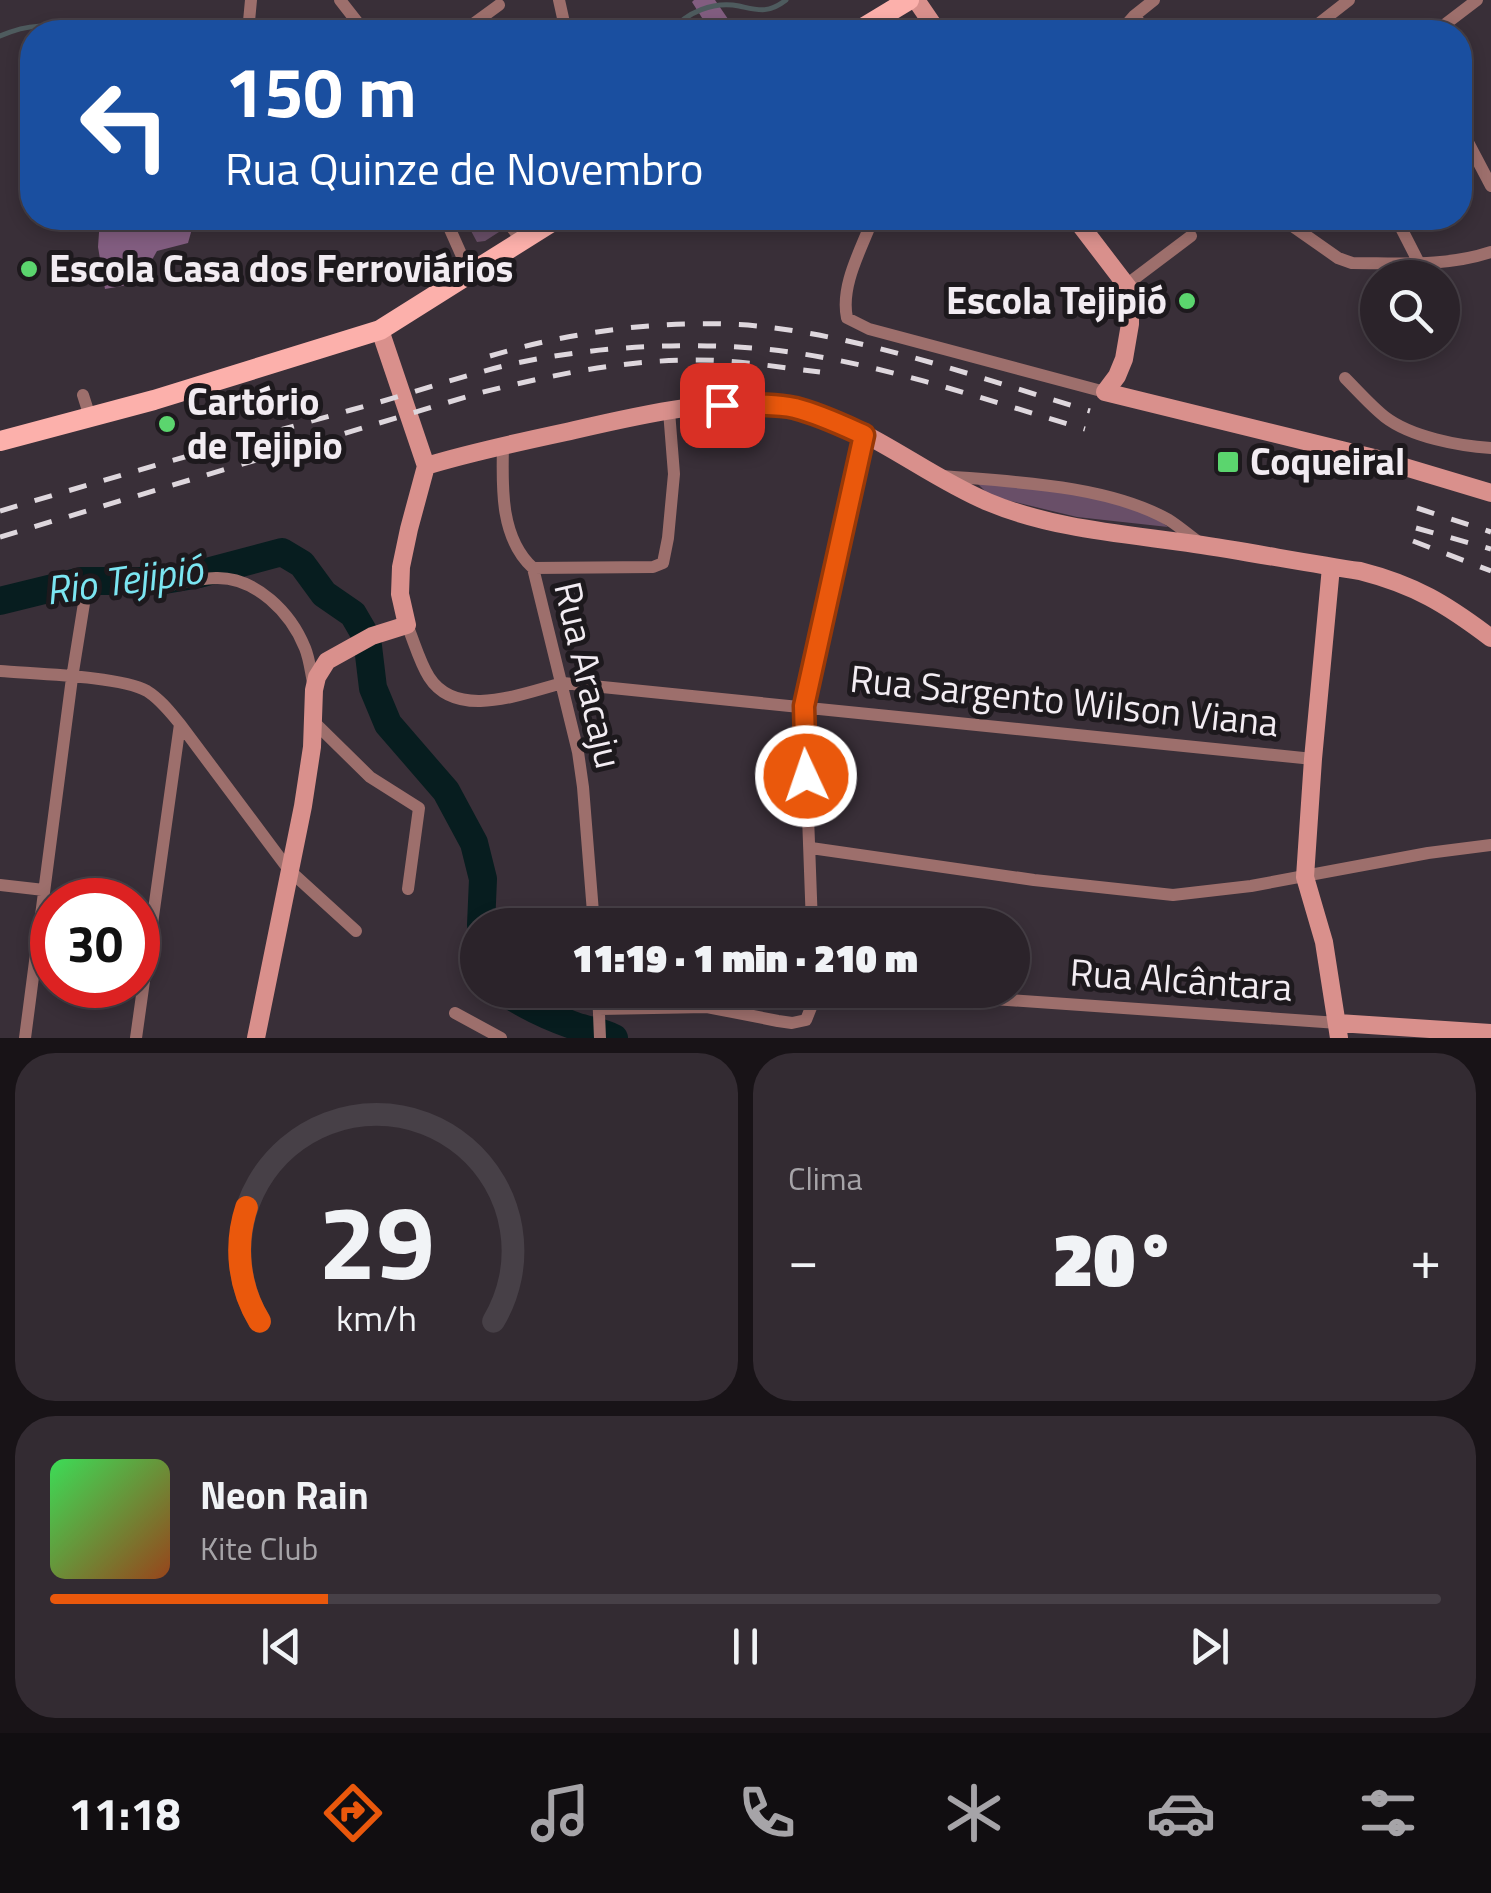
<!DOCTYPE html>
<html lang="pt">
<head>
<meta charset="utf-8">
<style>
  :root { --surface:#2b232a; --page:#332b32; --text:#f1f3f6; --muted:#a6a4a8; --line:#474047; --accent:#ea580c }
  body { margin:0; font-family:"Titillium Web",sans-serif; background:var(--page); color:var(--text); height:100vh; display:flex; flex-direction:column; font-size:38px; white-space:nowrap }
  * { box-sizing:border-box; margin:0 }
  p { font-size:32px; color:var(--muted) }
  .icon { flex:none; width:55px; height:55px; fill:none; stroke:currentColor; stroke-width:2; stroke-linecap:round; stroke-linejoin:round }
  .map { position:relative; height:1038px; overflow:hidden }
  .drawer { display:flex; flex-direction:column; gap:15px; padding:15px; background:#181317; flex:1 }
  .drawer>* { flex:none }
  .banner { position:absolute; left:20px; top:20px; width:1452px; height:210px; border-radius:40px; box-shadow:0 5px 15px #0003,0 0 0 2px var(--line); background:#1a4fa0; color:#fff; overflow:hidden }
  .fabs { position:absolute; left:1360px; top:260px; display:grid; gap:20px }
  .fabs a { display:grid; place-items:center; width:100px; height:100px; border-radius:50%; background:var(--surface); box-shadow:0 5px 15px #0003,0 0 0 2px var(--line); font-size:50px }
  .speed { position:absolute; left:30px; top:878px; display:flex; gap:20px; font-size:50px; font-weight:700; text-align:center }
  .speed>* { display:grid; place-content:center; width:130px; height:130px; border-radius:50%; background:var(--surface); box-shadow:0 5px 15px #0003,0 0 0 2px var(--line); line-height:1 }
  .speed .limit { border:15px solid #d22; background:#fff; color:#111 }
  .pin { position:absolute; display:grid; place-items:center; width:85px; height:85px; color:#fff; margin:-42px; border-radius:20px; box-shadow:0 5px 15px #0006 }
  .me { position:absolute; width:110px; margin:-55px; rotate:357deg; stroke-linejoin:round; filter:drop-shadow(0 0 8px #0008) }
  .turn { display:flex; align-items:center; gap:35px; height:210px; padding:0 40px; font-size:45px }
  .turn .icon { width:130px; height:130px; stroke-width:2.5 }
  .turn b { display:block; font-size:70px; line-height:85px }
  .big { font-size:75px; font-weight:800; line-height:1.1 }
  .drawer .widget { flex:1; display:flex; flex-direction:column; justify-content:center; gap:15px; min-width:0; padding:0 35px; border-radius:40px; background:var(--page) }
  .drawer .dial { align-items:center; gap:0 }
  .dial svg { height:260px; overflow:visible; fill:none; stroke:var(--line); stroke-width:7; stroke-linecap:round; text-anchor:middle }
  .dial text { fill:var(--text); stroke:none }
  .song { display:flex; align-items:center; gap:30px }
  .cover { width:120px; height:120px; border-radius:15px; background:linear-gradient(135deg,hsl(130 70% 55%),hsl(20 70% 35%)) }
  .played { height:10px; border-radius:5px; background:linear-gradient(90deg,var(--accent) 20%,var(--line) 20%) }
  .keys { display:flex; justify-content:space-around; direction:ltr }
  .heat { display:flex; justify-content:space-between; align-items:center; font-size:55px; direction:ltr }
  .drawer .tiles { flex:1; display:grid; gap:15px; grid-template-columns:1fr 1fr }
  .widget:last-child { grid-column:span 2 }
  .trip { position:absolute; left:460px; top:908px; width:570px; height:100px; border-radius:50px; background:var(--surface); box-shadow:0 5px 15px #0003,0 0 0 2px var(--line); font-weight:800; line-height:100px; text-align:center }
  .dock { display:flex; height:160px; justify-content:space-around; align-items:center; background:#110e11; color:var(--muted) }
  .dock .icon { width:70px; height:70px }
  .dock .on { color:var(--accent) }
  .dock b { font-size:45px; color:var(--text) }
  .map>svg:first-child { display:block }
  .green { fill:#694f68 }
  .forest { fill:#825d80 }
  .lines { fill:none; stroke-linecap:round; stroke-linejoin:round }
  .stream { stroke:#4e5b5e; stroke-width:5 }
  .river { stroke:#071d1f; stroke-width:28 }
  .street { stroke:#9d6f6c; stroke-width:12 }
  .secondary { stroke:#d9908c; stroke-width:18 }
  .primary { stroke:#fcb0ab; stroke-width:20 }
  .rail { stroke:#ded7dd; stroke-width:5; stroke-dasharray:18 18; stroke-linecap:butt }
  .route-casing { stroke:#983908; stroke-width:25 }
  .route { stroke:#ea580c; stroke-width:18 }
  .poi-dot { fill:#5bd56e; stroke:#1d191d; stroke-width:4 }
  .labels { text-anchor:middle; stroke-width:10; stroke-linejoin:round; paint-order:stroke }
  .poi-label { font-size:38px; font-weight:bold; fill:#f2ecf2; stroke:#1d191d; text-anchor:start }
  .street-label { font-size:38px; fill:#f2ecf2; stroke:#1d191d }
  .water-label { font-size:40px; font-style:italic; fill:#7be6f2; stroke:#1d191d }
</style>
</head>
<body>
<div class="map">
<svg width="1491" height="1038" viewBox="0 0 1491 1038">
  <rect width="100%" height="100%" fill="#392f38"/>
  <path class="green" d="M464,218h33l4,6 -2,8 -14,9 -8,1z
    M978,484c55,4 147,8 190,43l-91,-10 -79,-19 -12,-6z"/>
  <path class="forest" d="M694,0h21l13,19 -14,13h-3l-19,-30z
    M100,218h95l-7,25 -31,8 -18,32 -34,6 -7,-42z"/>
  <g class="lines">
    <path class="stream" d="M671,32c15,-20 43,-31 68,-26 19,4 29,8 47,-6
      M0,36c28,-12 49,-13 78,-4"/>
    <path class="river" d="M0,601l81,-20h78l40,-7 83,-22 20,12 22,30 29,20 14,24 6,50 15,36 58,67 28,52 9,36 -2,46
      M502,990c23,16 47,27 73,36 14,5 26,5 39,12"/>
    <path class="street" d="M340,0l25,32
      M559,0l6,27
      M1134,16l14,16
      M248,32l3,-32
      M462,32l37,-27
      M1120,32l14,-16 20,-16
      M1308,32l41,-32
      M1435,32l42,-32
      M1460,127l31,59
      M445,218l24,54
      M505,218l16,22
      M873,218c-11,30 -33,67 -26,100l22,11 236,63
      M1281,218l57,40 14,5c47,0 94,4 139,-11
      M1396,218l23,45
      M1126,285l65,-49
      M1345,378c13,13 26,28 40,39 26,20 74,29 106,31
      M83,395l7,22
      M503,446c-1,41 -3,92 30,122l45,184 5,35 11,138
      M943,476c71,6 164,9 226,44 11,7 21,16 31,23
      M533,568l120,-1 10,-4 5,-25 6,-64 -5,-63
      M152,588c21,-3 43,-9 64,-10 40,-1 75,35 89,70 5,12 6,27 9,39
      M407,625c7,16 12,36 22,52 28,44 94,16 134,6l750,76
      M0,671c34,3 120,5 147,20 13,8 23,21 33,33l109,146 67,61
      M312,720l58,57 49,31 -11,81
      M811,848l223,32 139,15 78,-9 177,-33 63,-8
      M0,885l44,5
      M812,925l-8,-218 61,-272
      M598,990l2,48
      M866,990l472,33
      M599,1009l108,-2 71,14 14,2 14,-3 6,-15 2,-15
      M455,1013l46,25
      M25,1038l47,-360 13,-81
      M136,1038l44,-314"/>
    <path class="secondary" d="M916,0l22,32
      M1075,218l55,72v34l-6,35 -7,17 -12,16 273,67 113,34
      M426,466c46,-14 93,-24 140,-34 69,-16 154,-37 224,-25 73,13 131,67 198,95 64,27 139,32 207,42 55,8 110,19 165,27 55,14 86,33 131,67
      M1331,567l-18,192 -8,118 19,65 15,96
      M1338,1023l153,10
      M256,1038l47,-232 9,-59 2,-57 3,-13 10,-16 45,-25 35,-11 -7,-31 1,-27 8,-38 17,-63 -46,-136"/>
    <path class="primary" d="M856,32l53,-32
      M0,441l154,-41 226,-70 178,-112"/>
    <path class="rail" d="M490,356c86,-26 188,-39 277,-29 109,13 218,53 323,84
      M1417,508l74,24
      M0,511c117,-35 233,-68 351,-101 53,-14 106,-33 161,-46 74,-16 151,-21 226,-17 115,6 237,50 347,82
      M1416,528l75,21
      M0,537l479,-144c68,-17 139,-32 209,-33 44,-1 88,7 132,12
      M1413,541l78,30"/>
  </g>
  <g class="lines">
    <defs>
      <path id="route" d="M722,405c24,0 49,-2 73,3 24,6 47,17 69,27l-60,271 2,70"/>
    </defs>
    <use href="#route" class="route-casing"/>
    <use href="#route" class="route"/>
  </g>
  <g class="poi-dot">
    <circle cx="29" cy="269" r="10"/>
    <circle cx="1187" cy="301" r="10"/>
    <circle cx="167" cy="424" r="10"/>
    <rect x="1216" y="450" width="24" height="24" rx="5"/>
  </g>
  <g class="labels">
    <g class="poi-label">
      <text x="49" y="282">Escola Casa dos Ferroviários</text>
      <text x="1167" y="314" text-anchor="end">Escola Tejipió</text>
      <text x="187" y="415">Cartório<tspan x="187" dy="44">de Tejipio</tspan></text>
      <text x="1250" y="475">Coqueiral</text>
    </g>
    <g class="street-label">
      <text transform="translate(588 675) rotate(77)" y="13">Rua Aracaju</text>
      <text transform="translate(1064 701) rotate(6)" y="13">Rua Sargento Wilson Viana</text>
      <text transform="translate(1181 980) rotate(4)" y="13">Rua Alcântara</text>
    </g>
    <g class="water-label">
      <text transform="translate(124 580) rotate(-8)" y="14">Rio Tejipió</text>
    </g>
  </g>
</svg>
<div class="fabs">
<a><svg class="icon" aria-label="search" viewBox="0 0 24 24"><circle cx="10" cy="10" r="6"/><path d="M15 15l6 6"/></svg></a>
</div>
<div class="speed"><div class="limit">30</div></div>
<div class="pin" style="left:722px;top:405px;background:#d93025"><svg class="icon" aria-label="arrive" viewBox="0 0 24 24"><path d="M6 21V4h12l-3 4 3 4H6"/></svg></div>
<svg class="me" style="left:806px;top:776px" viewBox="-20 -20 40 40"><circle r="17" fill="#ea580c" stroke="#fff" stroke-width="3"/><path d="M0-11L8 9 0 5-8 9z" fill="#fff"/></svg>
<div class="trip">11:19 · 1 min · 210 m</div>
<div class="banner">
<div class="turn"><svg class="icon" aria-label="left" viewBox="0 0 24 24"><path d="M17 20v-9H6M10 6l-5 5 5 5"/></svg><div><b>150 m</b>Rua Quinze de Novembro</div></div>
</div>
</div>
<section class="drawer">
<div class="tiles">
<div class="widget dial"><svg viewBox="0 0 100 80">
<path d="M14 69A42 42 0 1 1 86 69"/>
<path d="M14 69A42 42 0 0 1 10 34" stroke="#ea580c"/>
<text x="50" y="56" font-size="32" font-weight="700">29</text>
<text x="50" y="72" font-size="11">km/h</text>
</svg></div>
<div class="widget"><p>Clima</p>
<div class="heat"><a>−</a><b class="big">20°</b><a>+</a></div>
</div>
<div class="widget">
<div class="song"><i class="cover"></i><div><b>Neon Rain</b><p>Kite Club</p></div></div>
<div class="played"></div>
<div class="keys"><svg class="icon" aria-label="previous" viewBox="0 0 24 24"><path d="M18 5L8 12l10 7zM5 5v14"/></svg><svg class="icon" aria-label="pause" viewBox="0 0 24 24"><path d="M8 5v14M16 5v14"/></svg><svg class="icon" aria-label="next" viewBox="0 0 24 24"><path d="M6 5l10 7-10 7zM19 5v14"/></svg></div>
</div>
</div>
</section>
<nav class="dock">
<b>11:18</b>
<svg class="icon on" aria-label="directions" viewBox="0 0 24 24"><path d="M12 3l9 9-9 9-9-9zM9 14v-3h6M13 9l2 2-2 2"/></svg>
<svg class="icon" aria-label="music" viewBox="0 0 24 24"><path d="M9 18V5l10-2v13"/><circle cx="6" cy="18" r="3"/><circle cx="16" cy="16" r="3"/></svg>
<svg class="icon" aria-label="phone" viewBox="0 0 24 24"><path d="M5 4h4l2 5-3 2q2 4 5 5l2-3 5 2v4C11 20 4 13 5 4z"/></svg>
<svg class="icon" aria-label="climate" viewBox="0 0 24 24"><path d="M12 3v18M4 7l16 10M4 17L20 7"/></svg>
<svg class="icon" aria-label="car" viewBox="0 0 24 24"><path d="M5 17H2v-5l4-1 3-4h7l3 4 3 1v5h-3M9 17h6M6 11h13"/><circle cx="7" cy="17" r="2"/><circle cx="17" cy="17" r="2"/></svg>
<svg class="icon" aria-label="filters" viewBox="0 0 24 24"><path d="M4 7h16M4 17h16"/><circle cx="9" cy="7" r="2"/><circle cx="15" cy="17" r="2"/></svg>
</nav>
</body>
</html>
